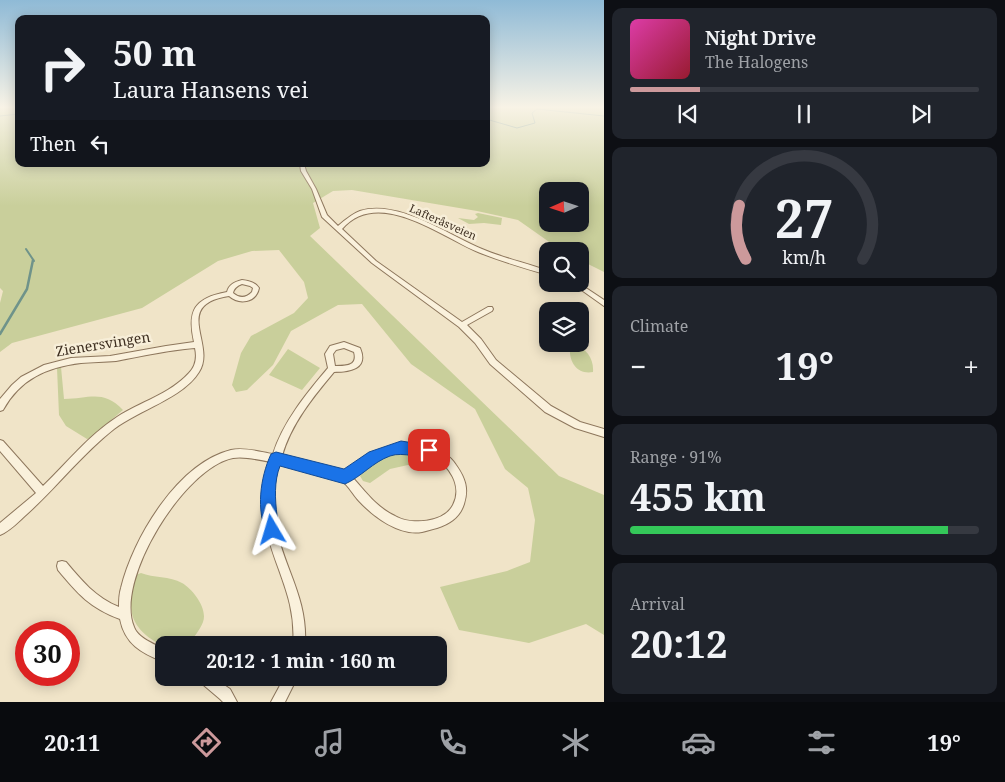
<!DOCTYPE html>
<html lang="en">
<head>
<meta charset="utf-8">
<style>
  :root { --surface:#171b24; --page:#20242c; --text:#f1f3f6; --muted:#9ea1a6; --line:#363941; --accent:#cc999b }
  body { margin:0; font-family:"Noto Serif",serif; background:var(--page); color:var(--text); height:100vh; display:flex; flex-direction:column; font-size:19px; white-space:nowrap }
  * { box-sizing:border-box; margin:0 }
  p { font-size:16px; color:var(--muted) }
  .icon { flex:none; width:28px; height:28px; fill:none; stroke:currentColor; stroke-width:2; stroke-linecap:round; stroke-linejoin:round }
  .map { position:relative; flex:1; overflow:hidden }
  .drawer { display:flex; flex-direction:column; gap:8px; padding:8px; background:#0d0f14; width:401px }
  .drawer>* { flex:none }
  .banner { position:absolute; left:15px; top:15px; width:475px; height:152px; border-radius:10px; box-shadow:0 2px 12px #0003; background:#171b24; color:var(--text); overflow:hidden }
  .needle { width:32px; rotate:267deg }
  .fabs { position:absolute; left:539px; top:182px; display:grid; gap:10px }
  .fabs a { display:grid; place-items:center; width:50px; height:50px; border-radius:10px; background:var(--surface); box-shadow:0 2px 12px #0003; font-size:25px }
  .speed { position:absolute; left:15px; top:621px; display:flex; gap:10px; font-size:25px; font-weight:700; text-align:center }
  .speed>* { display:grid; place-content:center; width:65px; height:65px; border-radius:50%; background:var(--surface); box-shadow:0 2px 12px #0003; line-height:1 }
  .speed .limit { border:8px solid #d22; background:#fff; color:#111 }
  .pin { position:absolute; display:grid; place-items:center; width:42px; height:42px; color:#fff; margin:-21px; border-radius:10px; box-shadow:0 2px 8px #0006 }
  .me { position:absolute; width:55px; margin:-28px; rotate:353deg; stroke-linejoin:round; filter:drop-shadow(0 0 4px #0008) }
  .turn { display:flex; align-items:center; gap:18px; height:105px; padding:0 15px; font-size:22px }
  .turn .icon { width:65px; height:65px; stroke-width:2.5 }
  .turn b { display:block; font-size:35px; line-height:42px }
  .then { display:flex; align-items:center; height:48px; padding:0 15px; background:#0003; gap:10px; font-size:19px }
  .big { font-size:38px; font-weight:700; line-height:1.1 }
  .drawer .tile { flex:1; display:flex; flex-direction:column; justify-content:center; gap:8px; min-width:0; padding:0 18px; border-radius:10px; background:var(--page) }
  .drawer .dial { align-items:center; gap:0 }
  .dial svg { height:130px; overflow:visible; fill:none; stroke:var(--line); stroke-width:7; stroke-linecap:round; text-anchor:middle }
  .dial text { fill:var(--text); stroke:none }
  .song { display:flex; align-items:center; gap:15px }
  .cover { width:60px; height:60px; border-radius:8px; background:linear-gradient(135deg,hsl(320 70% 55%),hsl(350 70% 35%)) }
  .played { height:5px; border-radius:2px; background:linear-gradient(90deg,var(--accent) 20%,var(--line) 20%) }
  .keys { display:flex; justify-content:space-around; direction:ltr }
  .heat { display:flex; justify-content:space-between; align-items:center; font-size:28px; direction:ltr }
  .charge { height:8px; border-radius:4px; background:linear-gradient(90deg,#34c759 91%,var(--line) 0) }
  .trip { position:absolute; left:155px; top:636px; width:292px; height:50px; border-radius:10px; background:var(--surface); box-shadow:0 2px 12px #0003; font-weight:700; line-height:50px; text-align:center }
  .tab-bar { display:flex; height:80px; justify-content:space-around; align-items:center; background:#090b0e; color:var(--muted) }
  .tab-bar .icon { width:35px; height:35px }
  .tab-bar .on { color:var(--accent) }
  .tab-bar b { font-size:22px; color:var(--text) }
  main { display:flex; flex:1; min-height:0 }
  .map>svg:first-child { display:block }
  .green { fill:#c9cf9b; fill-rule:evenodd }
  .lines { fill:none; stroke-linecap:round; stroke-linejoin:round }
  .stream-far2 { stroke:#6f938a; stroke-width:1 }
  .stream-far1 { stroke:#6f938a; stroke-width:2 }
  .stream { stroke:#6f938a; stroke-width:2.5 }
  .street-casing { stroke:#8d765c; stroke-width:2 }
  .street { fill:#faf1dc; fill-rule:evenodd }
  .route { fill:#1a73e8; stroke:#114b97 }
  .labels { text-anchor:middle; stroke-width:5; stroke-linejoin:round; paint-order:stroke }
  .far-street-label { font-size:11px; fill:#3d2e20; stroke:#f7eed8 }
  .street-label { font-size:14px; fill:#3d2e20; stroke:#f7eed8 }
</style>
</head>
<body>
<main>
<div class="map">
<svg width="604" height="702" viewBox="0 0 604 702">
  <rect width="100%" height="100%" fill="#f0e4c8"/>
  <path class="green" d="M0,108h19v56h467v-56h118v164l-24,-12v-9h-18l-44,-31 -41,-9 -125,-21 -19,1 -20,12 7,25 -10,8 249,240 45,19v140l-18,-11 -57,19 -70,-13 -19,-43 67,-16 23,-9 5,-42 -7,-32 -23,-19 -30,-60 -64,-45 -49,-60 -24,1 -47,26 -18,34 -26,25 -11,2 -4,-7 9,-32 10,-17 43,-23 14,-15 -4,-16 -25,-32 -27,1 -34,10 -76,47 -130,35 -12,9v-49l3,-12 -3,-3zM548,191h32v33h-32z
    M478,213l24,5 -1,7 -17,-2 -15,1 -11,-6 16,2 4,-3 -3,-3z
    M574,344c13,5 20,15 19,28 -15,3 -24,-9 -23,-23z
    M288,349l32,19 -18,22 -33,-15z
    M61,367l3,32c25,0 39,-10 59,11l-33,28 -3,1 -21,-13 -7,-11 -2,-47z
    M414,451l17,4 4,4 -45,10 -20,14 -7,-2 -3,-5c10,-19 33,-24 54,-25z
    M141,573c12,5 29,3 41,10 11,6 26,26 21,39 -3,8 -10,16 -15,23h-24v2c-34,-19 -38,-34 -29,-72z"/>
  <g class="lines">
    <path class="stream-far2" d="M0,116l19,-2
      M486,119l31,9 18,-5 -3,-10 5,-4 67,7
      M358,164h21"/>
    <path class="stream-far1" d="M26,249l8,12"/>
    <path class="stream" d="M0,334l27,-45 6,-29"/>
    <defs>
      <path id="street" d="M300,164h4l2,7 10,18 11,26 11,11c7,-6 14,-12 22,-15 38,-12 88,24 122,38 21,9 44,14 66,22v4c-24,-7 -48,-14 -70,-23 -38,-16 -100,-65 -136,-23l34,32 86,61 26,-15h4l1,2 -1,2 -25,14 14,14 15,21 55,46 29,16 24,7v8l-29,-9 -30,-16 -55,-48 -15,-21 -16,-16 -87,-64 -50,-46 -10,-28 -11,-18z
        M242,280c7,1 13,2 17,8 -3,15 -20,17 -30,8 -58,9 -12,49 -30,76 -16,26 -60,38 -85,57 -32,25 -57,58 -87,85 -8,7 -17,17 -27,21v-12l36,-30 -36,-42v-11l3,1 40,45c24,-23 45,-50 74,-69 23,-15 53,-23 72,-44 7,-7 8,-16 6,-25 -27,2 -53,8 -79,13 -12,1 -23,1 -35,2 -34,4 -61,16 -78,47l-3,1v-12l12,-14 9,-8 23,-12 27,-7 39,-2 56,-10 28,-4c-7,-31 0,-44 33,-50 2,-8 8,-10 15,-12zM242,284l8,2 3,2 -1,4c-6,6 -12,7 -19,1 1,-5 4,-7 9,-9z
        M573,284h7l24,16v6z
        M344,342l16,6c9,21 -10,24 -26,24 -21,25 -43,52 -52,84l44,10 18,6c29,-18 47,-35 84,-25 10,2 22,8 28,18 9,13 13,23 8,39 -4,13 -14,20 -27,24 -5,1 -10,3 -15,4 -23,4 -48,-15 -63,-31 -6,-6 -10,-15 -17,-20 -14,-8 -46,-14 -63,-17 -5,18 -7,39 -4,58 7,44 33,74 30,123h-12c4,-48 -20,-78 -28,-122 -4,-20 0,-42 6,-61 -12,-2 -26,-6 -38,-4 -48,9 -119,122 -99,169 4,11 20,17 30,22v13c-23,-9 -39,-18 -44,-43 -30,-11 -42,-25 -62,-49l-1,-4 1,-4 4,-1 4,1c15,18 30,36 53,45 0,-6 0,-13 2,-19 12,-50 57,-125 110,-138 13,-3 29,2 42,4 10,-32 33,-60 55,-86l-3,-14 5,-8zM344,348l10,4c4,14 -8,14 -19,14l-2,-12 3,-4zM415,451c6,2 13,3 18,6 16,8 30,29 20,48 -9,18 -42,20 -58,11 -19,-9 -29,-24 -42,-38l23,-17 10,-6z
        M198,678h16l16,11 7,13h-14l-3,-3 -20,-17z
        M284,678h13l-12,24h-14z"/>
    </defs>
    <use href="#street" class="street-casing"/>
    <use href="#street" class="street"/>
  </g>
  <linearGradient id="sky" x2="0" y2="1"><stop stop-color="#8fbad6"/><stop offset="0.52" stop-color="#f8f3e6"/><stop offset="1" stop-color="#f8f3e6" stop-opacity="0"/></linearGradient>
  <rect width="604" height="206" fill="url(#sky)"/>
  <path class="route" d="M401,441l32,5 3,4 -3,5c-13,5 -29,-4 -43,1 -17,6 -29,21 -45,28l-65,-18c-6,15 -5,34 -3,49 1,8 4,13 1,20l-6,3 -5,-3c-11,-25 -7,-57 4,-81l5,-2 68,17 25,-17z"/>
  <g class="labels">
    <g class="far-street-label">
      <text transform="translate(443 222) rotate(24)" y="4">Lafteråsveien</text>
    </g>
    <g class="street-label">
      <text transform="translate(103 344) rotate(-9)" y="5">Zienersvingen</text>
    </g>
  </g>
</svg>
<div class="fabs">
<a><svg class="needle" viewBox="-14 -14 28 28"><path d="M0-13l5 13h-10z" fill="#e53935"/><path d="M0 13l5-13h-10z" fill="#9ea1a6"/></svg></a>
<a><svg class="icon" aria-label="search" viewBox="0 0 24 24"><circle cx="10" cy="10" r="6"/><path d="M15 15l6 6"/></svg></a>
<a><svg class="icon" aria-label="layers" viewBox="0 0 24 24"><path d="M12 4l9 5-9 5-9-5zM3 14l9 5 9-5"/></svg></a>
</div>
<div class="speed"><div class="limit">30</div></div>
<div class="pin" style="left:429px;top:450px;background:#d93025"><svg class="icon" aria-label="arrive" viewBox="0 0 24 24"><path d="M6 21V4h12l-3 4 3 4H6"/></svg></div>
<svg class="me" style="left:272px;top:530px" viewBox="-20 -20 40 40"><path d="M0-17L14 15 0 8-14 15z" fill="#1a73e8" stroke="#fff" stroke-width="4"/></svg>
<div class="trip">20:12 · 1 min · 160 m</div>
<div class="banner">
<div class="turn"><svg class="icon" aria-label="right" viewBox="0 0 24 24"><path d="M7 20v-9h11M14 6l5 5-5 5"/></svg><div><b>50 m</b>Laura Hansens vei</div></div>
<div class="then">Then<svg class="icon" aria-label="left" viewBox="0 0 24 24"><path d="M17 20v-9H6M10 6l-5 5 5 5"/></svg></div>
</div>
</div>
<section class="drawer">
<div class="tile">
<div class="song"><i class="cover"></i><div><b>Night Drive</b><p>The Halogens</p></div></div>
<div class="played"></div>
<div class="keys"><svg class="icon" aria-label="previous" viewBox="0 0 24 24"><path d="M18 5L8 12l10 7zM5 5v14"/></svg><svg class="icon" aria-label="pause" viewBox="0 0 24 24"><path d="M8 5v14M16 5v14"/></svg><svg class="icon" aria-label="next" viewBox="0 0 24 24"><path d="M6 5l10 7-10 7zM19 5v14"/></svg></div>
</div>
<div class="tile dial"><svg viewBox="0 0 100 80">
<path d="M14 69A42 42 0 1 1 86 69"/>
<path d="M14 69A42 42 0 0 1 10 36" stroke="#cc999b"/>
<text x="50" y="56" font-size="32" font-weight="700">27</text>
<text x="50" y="72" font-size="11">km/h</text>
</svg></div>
<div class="tile"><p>Climate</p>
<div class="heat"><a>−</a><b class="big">19°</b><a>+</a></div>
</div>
<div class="tile"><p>Range · 91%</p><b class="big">455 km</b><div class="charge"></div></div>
<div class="tile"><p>Arrival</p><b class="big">20:12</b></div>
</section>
</main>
<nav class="tab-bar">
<b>20:11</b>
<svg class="icon on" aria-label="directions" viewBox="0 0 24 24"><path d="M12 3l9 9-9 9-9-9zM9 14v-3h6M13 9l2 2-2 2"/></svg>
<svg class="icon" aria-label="music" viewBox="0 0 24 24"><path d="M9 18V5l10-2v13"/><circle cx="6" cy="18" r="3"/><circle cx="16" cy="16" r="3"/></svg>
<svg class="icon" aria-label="phone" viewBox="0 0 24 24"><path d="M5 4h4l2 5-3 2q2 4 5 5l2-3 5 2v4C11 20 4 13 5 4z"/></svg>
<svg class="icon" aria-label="climate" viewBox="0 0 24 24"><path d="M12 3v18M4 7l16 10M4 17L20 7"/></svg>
<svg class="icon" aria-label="car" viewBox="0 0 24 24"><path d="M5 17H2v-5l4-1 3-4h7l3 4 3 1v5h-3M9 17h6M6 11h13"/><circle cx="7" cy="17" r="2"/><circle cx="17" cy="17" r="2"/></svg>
<svg class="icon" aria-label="filters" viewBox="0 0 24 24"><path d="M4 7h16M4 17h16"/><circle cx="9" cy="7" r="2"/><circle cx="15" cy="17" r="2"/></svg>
<b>19°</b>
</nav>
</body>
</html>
